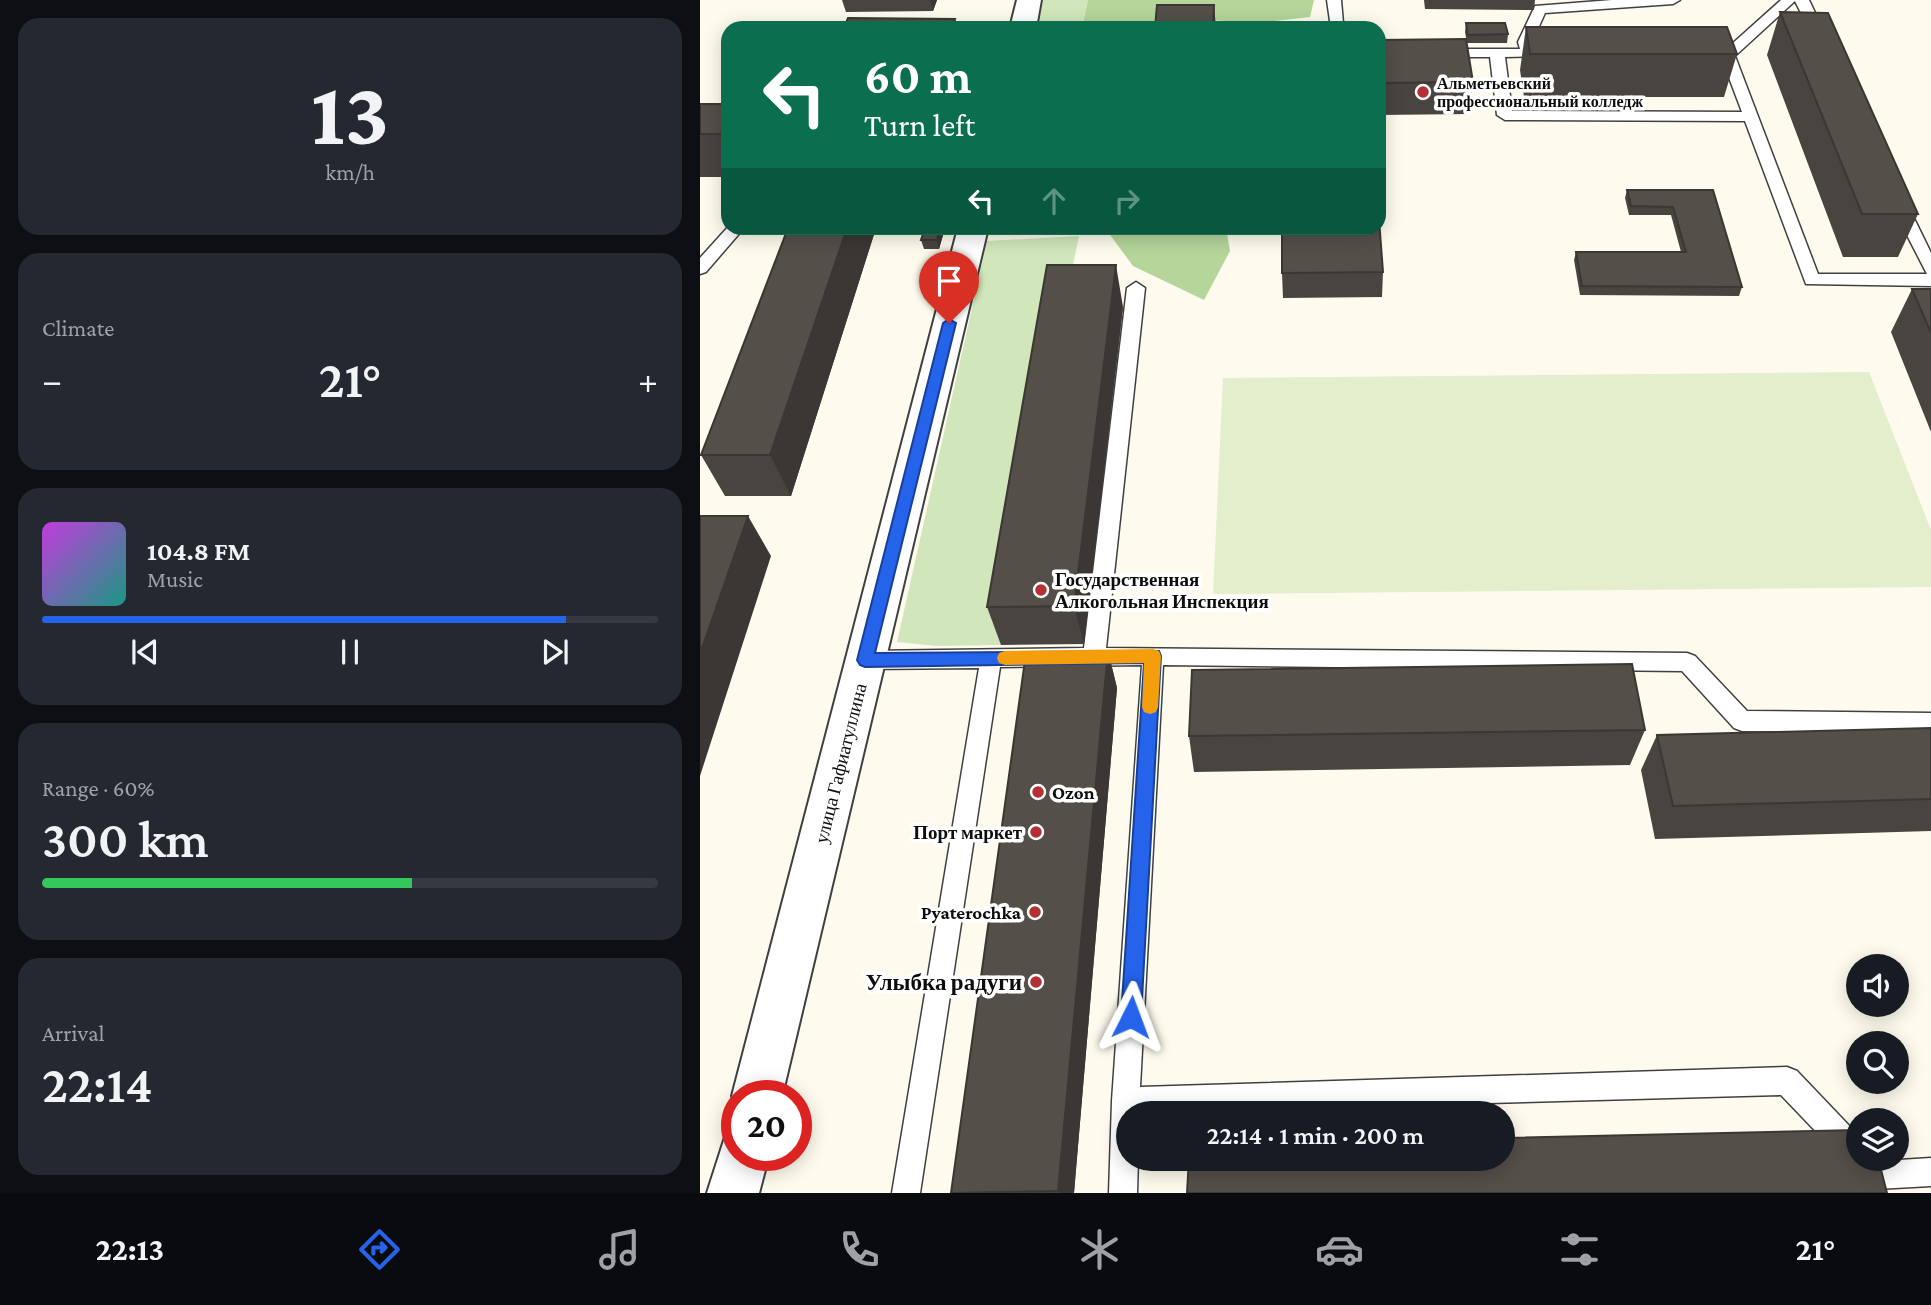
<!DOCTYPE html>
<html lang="en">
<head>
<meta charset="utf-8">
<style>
  :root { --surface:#171b24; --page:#242831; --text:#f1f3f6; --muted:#9ea1a6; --line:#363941; --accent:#2563eb }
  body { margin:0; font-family:"Crimson Pro",serif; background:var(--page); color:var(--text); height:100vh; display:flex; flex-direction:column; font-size:26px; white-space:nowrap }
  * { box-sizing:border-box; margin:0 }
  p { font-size:23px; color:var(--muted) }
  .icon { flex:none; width:38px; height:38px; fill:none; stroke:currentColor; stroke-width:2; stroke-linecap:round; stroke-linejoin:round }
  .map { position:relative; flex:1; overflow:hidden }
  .details { display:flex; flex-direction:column; gap:18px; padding:18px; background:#0d0f14; width:700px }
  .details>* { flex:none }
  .top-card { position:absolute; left:21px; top:21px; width:665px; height:214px; border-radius:21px; box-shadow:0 4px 18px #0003; background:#0b6e4f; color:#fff; overflow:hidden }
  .buttons { position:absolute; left:1146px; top:954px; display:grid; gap:14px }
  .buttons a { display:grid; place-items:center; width:63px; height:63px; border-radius:50%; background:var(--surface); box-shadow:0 4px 18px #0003; font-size:35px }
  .speed { position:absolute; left:21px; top:1080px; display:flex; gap:14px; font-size:35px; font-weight:700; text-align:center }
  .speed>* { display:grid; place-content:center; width:91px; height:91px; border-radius:50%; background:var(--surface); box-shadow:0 4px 18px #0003; line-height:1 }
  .speed .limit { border:10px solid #d22; background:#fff; color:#111 }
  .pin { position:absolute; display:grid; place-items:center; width:60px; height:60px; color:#fff; margin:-72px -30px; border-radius:50% 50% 50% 0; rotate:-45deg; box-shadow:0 0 7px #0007 }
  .pin .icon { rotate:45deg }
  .me { position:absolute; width:77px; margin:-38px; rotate:3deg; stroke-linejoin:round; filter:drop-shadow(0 0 5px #0008) }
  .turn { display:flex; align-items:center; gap:24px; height:147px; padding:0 28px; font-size:32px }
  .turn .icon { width:91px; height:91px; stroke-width:2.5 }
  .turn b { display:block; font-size:49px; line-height:60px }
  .lanes { display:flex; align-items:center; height:66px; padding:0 28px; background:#0003; justify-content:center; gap:35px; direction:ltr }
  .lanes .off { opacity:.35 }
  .big { font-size:52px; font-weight:600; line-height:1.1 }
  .details .card { flex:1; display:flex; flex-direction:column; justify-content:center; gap:10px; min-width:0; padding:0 24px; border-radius:21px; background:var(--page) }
  .details .dial { align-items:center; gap:0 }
  .dial b { font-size:91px; line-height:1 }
  .song { display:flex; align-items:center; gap:21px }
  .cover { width:84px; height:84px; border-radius:10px; background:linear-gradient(135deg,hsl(290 70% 55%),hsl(170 70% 35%)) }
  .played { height:7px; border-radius:4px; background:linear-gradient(90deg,var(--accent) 85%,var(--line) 85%) }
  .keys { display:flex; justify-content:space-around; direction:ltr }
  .heat { display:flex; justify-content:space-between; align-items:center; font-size:38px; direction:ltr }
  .charge { height:10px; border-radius:5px; background:linear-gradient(90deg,#34c759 60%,var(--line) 0) }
  .trip { position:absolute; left:416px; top:1101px; width:399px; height:70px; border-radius:35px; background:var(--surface); box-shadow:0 4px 18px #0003; font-weight:600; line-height:70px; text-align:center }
  .dock { display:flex; height:112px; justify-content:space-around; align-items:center; background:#090b0e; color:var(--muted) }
  .dock .icon { width:49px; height:49px }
  .dock .active { color:var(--accent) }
  .dock b { font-size:32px; color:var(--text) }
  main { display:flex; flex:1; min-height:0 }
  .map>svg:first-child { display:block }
  .green { fill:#d1e6bb }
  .forest { fill:#b5d59b }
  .pitch { fill:#e2eecc }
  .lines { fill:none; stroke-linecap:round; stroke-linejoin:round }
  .service-casing { stroke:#404040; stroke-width:3 }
  .tertiary-casing { stroke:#404040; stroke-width:4 }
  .service { fill:#fff; fill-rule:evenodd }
  .tertiary { fill:#fff; fill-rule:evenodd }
  .wall { fill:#494440 }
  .shaded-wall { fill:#3c3734 }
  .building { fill:#554f4a; stroke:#3c3734; stroke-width:2 }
  .route { fill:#2563eb; stroke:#184099; stroke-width:2 }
  .slow { fill:#f59e0b }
  .poi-dot { fill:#b33035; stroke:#fff; stroke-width:2.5 }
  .labels { text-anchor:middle; stroke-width:7; stroke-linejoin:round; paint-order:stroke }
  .far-poi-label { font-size:16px; font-weight:bold; fill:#0d0d0d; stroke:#fff; text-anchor:start }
  .poi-label { font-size:19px; font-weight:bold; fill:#0d0d0d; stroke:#fff; text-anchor:start }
  .street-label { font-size:19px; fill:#0d0d0d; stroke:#fff }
  .near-poi-label { font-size:23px; font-weight:bold; fill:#0d0d0d; stroke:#fff; text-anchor:end }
</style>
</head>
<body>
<main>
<section class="details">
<div class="card dial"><b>13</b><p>km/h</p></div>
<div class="card"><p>Climate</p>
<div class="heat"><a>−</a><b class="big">21°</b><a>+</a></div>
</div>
<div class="card">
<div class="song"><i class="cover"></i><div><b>104.8 FM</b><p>Music</p></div></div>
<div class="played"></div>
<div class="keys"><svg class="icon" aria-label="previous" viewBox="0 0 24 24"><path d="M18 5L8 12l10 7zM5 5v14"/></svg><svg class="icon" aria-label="pause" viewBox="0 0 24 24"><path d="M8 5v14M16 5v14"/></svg><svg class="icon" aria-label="next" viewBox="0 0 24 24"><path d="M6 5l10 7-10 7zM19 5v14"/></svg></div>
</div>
<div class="card"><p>Range · 60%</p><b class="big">300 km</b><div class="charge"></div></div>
<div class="card"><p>Arrival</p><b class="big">22:14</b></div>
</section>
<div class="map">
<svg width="1231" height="1193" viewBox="0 0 1231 1193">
  <rect width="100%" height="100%" fill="#fefbee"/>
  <path class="green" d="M343,0h45l-6,28h-45z
    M379,236l-15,72 -8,1 -55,336 -64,1 -40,-4 90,-401z"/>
  <path class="forest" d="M388,0h226l-4,17 -52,6 -82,-5 -18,10h-76z
    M405,228h121l4,23 -26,49 -71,-34z"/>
  <path class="pitch" d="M1169,372l62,158v57l-718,7 10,-216z"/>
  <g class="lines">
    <defs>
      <path id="service" d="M627,0h14l2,23 11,5h-23z
        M912,0h68l-7,4 -128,9 -13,29 3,7 19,1v6l-49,1 7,54 230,1 -20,-53h-11l-7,-4 7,-4h13l57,-51h28l18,38 -2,3h-10l-20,-40 -60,55 83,218h109l-35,-68 8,-5 8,5 23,47v33l-125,-2 -61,-163 -240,-1 -8,-5 -7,-58h-49l-7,-4 7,-4h79l-2,-7 17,-36z
        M28,227l16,1 -38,44 -6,2v-16z
        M291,228h253l-8,5h-237z
        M436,282l9,6 -39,360 581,5 8,3 52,55 184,2v20l-189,-2 -8,-3 -52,-57 -519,-6 -23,422 647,-20 10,4 61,64v23l25,3 48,-3v28l-54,3 -10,-4 -86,-90 -652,18v45h9l-1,35h-28l3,-92 30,-436 -142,2 -80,526h-28l87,-525 -114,1 -8,-3 -3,-6 3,-6 8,-3 219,-3 43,-360z"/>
      <path id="tertiary" d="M317,0h24l-5,28h-26z
        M258,228h30l-206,868h-45v11l-5,-11z
        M37,1132v23h32l-10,38h-52l18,-56z"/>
    </defs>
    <use href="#service" class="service-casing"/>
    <use href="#tertiary" class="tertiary-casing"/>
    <use href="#service" class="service"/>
    <use href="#tertiary" class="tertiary"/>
  </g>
  <path class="wall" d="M142,0h95l-4,11 -87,1z
    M724,0h111l-1,10 -109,-1z
    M1080,12l138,202 -20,43h-55l-76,-202z
    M766,23l42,11 -1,9h-40l-2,-11z
    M826,27l211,27 -13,43h-200l-4,-27z
    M679,40l94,42 -3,32 -91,1z
    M0,104h28v73h-28z
    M927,190h86l29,97 -3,9 -159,-1 -6,-35 2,-8h105l-10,-37h-42l-4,-17z
    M88,228h88l-85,268h-66l-24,-41z
    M225,228h20l-6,21h-15l-3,-9z
    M683,272l-1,25 -99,1 -1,-25z
    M1212,289h19v143l-40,-100z
    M423,307l-39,337 -83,1 -14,-38z
    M408,651l9,37 -43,505h-123z
    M1231,728v103l-276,8 -14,-69 16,-35z
    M945,730l-15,35 -436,7 -5,-36z"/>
  <path class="shaded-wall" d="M230,0h7l-4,11z
    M514,5l2,23h-3z
    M255,19l3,9h-6z
    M147,228h29l-85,268 -21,-41z
    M240,228h5l-6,21 -2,-9z
    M416,265l7,42 -39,337 -10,-38z
    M48,516l23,40 -71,220v-122z
    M408,651l9,37 -43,505h-14l-2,-2z"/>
  <path class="building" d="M457,5h57l-1,23h-58z
    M1080,12l48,1 90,201h-56z
    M148,18l107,1 -3,9h-108z
    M766,23h39l3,11 -40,1z
    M826,27h201l10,27h-207z
    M766,39l7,43 -94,1v-43z
    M0,104h28v30h-28z
    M927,190h86l29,97 -160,-1 -6,-34h110l-13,-45 -42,-1z
    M679,219l4,53 -101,1v-45h97z
    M88,228h59l-77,227h-69z
    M225,228h15l-3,12h-16z
    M347,265h69l-42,341 -87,1z
    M1212,289h19v44z
    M0,516h48l-48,138z
    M408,651l-50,540 -107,2 75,-540z
    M932,664l13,66 -456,6 3,-66z
    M1231,728v71l-258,7 -16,-71z
    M1158,1130v28h20l9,35h-700l2,-35h314v-20z"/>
  <path class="route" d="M249,319l7,4 -81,330 284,-2 2,5 -20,361 -3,7 -7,3 -7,-3 -3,-7 23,-354 -279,4 -5,-2 -3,-5 86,-337z"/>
  <path class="slow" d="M453,649l6,2 2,5 -3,51 -2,5 -6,2 -6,-2 -2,-5 2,-44 -139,2 -6,-2 -2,-5 2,-5 6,-2z"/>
  <g class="poi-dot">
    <circle cx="723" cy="92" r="7"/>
    <circle cx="341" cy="590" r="7"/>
    <circle cx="338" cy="792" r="7"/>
    <circle cx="336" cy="832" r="7"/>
    <circle cx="335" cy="912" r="7"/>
    <circle cx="336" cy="982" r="7"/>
  </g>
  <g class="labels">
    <g class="far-poi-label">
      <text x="737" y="89">Альметьевский<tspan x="737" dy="18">профессиональный колледж</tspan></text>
    </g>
    <g class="poi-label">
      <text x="355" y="586">Государственная<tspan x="355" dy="22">Алкогольная Инспекция</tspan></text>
      <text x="352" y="799">Ozon</text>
      <text x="322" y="839" text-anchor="end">Порт маркет</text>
      <text x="321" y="919" text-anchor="end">Pyaterochka</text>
    </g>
    <g class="street-label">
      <text transform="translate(140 763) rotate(-76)" y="7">улица Гафиатуллина</text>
    </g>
    <g class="near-poi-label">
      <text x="322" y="990">Улыбка радуги</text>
    </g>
  </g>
</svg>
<div class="buttons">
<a><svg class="icon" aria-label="sound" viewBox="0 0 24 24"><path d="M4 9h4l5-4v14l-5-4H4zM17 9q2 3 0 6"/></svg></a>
<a><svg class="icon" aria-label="search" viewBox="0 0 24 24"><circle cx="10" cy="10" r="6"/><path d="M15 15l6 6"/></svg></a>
<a><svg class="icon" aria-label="layers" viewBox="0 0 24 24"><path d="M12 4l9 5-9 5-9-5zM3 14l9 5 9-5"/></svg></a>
</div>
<div class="speed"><div class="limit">20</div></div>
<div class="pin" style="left:249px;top:323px;background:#d93025"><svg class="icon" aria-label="arrive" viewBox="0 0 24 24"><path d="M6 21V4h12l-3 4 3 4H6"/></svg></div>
<svg class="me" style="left:431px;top:1017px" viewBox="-20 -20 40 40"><path d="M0-17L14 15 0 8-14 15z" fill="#2563eb" stroke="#fff" stroke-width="4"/></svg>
<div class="trip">22:14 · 1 min · 200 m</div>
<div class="top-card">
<div class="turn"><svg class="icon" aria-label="left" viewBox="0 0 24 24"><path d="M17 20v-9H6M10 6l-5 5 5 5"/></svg><div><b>60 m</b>Turn left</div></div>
<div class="lanes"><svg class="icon" aria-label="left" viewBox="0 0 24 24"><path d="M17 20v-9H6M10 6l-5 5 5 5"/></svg><svg class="icon off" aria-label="ahead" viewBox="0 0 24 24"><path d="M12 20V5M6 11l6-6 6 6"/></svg><svg class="icon off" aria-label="right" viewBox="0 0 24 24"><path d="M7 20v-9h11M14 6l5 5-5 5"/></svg></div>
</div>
</div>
</main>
<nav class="dock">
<b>22:13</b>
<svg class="icon active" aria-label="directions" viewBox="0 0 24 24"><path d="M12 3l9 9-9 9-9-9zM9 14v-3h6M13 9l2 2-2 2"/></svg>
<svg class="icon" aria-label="music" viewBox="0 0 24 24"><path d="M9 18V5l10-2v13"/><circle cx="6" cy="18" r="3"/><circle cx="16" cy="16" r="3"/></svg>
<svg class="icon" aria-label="phone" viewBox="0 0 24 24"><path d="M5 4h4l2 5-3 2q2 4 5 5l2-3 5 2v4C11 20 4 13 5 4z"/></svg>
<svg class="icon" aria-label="climate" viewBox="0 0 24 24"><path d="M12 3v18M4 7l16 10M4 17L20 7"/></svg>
<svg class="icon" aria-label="car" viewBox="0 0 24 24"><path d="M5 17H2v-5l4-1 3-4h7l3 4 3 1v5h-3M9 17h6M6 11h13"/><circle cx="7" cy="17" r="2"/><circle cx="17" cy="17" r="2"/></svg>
<svg class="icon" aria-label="filters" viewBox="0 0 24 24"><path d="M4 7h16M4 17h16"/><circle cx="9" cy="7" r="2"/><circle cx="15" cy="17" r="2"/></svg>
<b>21°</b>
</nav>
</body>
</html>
